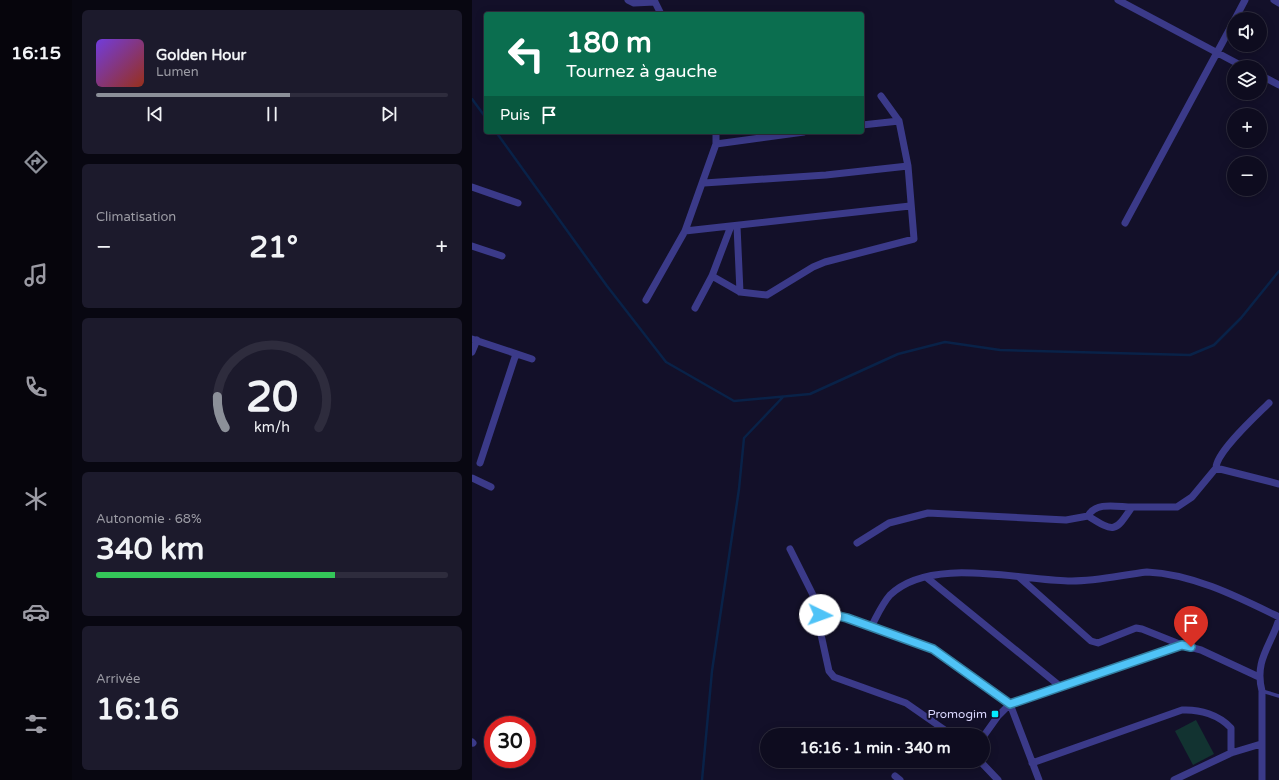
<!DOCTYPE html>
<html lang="fr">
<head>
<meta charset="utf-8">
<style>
  :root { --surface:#0e0c1f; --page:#1c1a2c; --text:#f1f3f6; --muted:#9b9ba4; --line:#2e2c3d; --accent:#8c9099 }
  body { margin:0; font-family:"Varela Round",sans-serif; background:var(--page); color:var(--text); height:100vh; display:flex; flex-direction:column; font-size:15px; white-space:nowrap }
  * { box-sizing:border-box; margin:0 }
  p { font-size:13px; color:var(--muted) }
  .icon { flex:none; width:22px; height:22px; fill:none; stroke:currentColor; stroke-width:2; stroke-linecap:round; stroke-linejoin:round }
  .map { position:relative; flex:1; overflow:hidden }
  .side { display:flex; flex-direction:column; gap:10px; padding:10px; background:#080711; width:400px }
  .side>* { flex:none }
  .banner { position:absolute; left:12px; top:12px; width:380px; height:122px; border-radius:4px; box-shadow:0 2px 10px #0003,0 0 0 1px var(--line); background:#0b6e4f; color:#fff; overflow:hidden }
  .fabs { position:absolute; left:755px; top:12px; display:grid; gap:8px }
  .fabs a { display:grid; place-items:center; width:40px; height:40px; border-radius:50%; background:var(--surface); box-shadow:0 2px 10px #0003,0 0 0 1px var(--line); font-size:20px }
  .speed { position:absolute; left:12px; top:716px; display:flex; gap:8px; font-size:20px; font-weight:700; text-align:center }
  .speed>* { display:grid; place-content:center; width:52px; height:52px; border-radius:50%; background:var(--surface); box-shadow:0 2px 10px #0003,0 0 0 1px var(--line); line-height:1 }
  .speed .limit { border:6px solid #d22; background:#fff; color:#111 }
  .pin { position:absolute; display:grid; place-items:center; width:34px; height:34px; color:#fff; margin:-41px -17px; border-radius:50% 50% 50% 0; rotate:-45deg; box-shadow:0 0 4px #0007 }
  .pin .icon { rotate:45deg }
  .me { position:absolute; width:44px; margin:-22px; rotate:93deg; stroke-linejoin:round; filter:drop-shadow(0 0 3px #0008) }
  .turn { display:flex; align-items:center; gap:14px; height:84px; padding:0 16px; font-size:18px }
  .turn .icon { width:52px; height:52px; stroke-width:2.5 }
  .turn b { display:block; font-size:28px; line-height:34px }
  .then { display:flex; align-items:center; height:38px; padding:0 16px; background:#0003; gap:8px; font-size:15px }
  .big { font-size:30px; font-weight:800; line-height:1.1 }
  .side .tile { flex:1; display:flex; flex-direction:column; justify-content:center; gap:6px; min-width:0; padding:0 14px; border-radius:6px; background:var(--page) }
  .side .dial { align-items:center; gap:0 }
  .dial svg { height:104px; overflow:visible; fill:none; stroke:var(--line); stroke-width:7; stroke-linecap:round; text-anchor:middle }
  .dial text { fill:var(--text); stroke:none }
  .song { display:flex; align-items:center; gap:12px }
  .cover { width:48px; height:48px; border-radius:6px; background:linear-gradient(135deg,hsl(260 70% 55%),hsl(10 70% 35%)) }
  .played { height:4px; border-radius:2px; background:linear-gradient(90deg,var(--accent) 55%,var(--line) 55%) }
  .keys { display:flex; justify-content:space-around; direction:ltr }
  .heat { display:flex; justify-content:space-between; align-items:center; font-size:22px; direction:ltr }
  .charge { height:6px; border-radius:3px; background:linear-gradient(90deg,#34c759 68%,var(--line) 0) }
  .trip { position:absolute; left:288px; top:728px; width:230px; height:40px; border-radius:20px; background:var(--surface); box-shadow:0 2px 10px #0003,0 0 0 1px var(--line); font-weight:800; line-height:40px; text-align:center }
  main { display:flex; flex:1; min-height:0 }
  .tab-bar { display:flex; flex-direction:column; width:72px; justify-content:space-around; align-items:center; background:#06050c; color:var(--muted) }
  .tab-bar .icon { width:28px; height:28px }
  .tab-bar .active { color:var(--accent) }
  .tab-bar b { font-size:18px; color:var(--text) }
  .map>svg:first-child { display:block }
  .green { fill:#123331 }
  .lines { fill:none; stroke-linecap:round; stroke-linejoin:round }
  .stream { stroke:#092248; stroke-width:2.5 }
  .lane { stroke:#3b3a89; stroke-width:3.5 }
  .street { stroke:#3b3a89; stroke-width:7 }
  .route-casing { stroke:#337fa1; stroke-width:10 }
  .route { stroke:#4fc3f7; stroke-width:7 }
  .poi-dot { fill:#04ecff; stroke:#131029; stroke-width:1.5 }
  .labels { text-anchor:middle; stroke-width:4; stroke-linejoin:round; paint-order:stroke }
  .poi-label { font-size:12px; fill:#dbd8ff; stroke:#131029; text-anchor:end }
</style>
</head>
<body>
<main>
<nav class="tab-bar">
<b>16:15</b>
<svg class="icon active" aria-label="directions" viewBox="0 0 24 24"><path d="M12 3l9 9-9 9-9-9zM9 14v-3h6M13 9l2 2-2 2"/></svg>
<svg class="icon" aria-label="music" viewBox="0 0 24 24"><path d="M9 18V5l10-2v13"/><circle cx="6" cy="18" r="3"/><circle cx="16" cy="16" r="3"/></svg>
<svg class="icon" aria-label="phone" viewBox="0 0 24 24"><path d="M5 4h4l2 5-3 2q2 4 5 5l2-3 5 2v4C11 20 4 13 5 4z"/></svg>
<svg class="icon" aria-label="climate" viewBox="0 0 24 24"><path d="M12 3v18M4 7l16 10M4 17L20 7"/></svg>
<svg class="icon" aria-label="car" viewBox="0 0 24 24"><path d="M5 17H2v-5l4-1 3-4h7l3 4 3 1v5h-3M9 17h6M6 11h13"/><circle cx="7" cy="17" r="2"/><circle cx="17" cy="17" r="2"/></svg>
<svg class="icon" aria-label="filters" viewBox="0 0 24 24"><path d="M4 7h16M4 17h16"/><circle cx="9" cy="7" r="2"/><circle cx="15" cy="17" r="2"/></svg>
</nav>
<section class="side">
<div class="tile">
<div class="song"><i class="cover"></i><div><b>Golden Hour</b><p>Lumen</p></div></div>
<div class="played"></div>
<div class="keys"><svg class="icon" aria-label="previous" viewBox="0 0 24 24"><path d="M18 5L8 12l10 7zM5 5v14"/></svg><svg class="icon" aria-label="pause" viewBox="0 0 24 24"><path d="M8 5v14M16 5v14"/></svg><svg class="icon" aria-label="next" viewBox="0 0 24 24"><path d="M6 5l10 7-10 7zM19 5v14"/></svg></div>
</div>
<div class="tile"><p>Climatisation</p>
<div class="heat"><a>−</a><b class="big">21°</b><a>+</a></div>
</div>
<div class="tile dial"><svg viewBox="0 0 100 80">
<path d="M14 69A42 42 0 1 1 86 69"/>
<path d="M14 69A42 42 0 0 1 8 45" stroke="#8c9099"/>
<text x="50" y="56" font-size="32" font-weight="700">20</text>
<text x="50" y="72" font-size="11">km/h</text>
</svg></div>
<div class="tile"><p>Autonomie · 68%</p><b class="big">340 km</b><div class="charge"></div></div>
<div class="tile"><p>Arrivée</p><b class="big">16:16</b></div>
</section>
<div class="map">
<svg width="807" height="780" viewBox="0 0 807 780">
  <rect width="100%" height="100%" fill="#131029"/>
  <path class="green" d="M724,720l18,34 -21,11 -18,-34z"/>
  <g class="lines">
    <path class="stream" d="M0,99l14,19
      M24,132l111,154 59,76 68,39 76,-7 88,-40 47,-12 55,8 190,5 24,-10 27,-27 38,-47
      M230,780l10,-109 27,-182 5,-51 39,-41"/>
    <path class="lane" d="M790,691l17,5"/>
    <path class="street" d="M156,0l6,3 21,-1
      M182,0l7,14
      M646,0l126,67
      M802,0l5,3
      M763,19l10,-19
      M788,75l19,10
      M390,125l37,-4
      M244,144l88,-12
      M232,183l122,-8 82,-9
      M0,187l46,16
      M653,223l109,-202
      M265,226l3,66
      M213,231l225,-25
      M0,246l30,10
      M240,276l28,16 27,3 46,-28 12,-5 89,-23 -6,-73 -9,-45 -18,-25
      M174,300l39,-69 31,-87v-12
      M223,308l17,-32 19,-50
      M0,339l60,20
      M0,352l5,-12
      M8,463l36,-109
      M744,468c0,-16 41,-53 53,-65
      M0,478l19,9
      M616,516c8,-15 30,-9 44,-9
      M385,543l32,-20 39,-10 138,7 22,-4c27,17 27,16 44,-9h45l15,-10 24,-29 63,16
      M318,549l24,48 6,18
      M454,577l135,110
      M548,578l71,63 7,2 38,-15 6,1 40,16
      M399,627c6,-11 11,-23 19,-32 40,-39 127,-15 178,-14 26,1 53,-6 79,-9 46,2 91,25 132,45
      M480,735l-46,-32 -72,-26 -5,-6 -11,-50 4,-9 25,6 86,31 77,55 29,76
      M511,737l15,-21 12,-12 172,-59 19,5 58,27
      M0,742l1,1
      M508,761l18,19
      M560,763l150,-53c18,-1 37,5 49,18v25
      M423,776l5,4
      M702,780l57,-27 30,-9
      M790,780v-89c-8,-31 9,-45 17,-72"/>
  </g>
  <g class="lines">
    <defs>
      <path id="route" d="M348,615l2,-3 25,6 86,31 77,55 172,-59 9,2"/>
    </defs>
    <use href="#route" class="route-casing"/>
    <use href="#route" class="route"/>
  </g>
  <rect class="poi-dot" x="519" y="710" width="8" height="8" rx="2"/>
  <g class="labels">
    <g class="poi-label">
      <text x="515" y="718">Promogim</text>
    </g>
  </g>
</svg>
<div class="fabs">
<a><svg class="icon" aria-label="sound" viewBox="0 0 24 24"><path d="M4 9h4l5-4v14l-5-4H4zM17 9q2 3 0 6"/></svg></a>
<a><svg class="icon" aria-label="layers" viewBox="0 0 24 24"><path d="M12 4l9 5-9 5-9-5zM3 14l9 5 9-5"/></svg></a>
<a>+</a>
<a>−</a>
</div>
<div class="speed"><div class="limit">30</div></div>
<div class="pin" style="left:719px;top:647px;background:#d93025"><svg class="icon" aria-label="arrive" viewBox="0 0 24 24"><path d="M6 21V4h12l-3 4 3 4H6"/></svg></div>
<svg class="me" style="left:348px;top:615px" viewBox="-20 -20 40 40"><circle r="19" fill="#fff"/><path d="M0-13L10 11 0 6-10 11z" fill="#4fc3f7"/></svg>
<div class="trip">16:16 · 1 min · 340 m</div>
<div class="banner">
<div class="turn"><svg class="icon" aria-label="left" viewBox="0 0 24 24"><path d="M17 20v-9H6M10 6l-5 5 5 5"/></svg><div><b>180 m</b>Tournez à gauche</div></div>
<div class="then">Puis<svg class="icon" aria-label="arrive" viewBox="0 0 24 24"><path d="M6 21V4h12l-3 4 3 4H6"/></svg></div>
</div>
</div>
</main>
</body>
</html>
